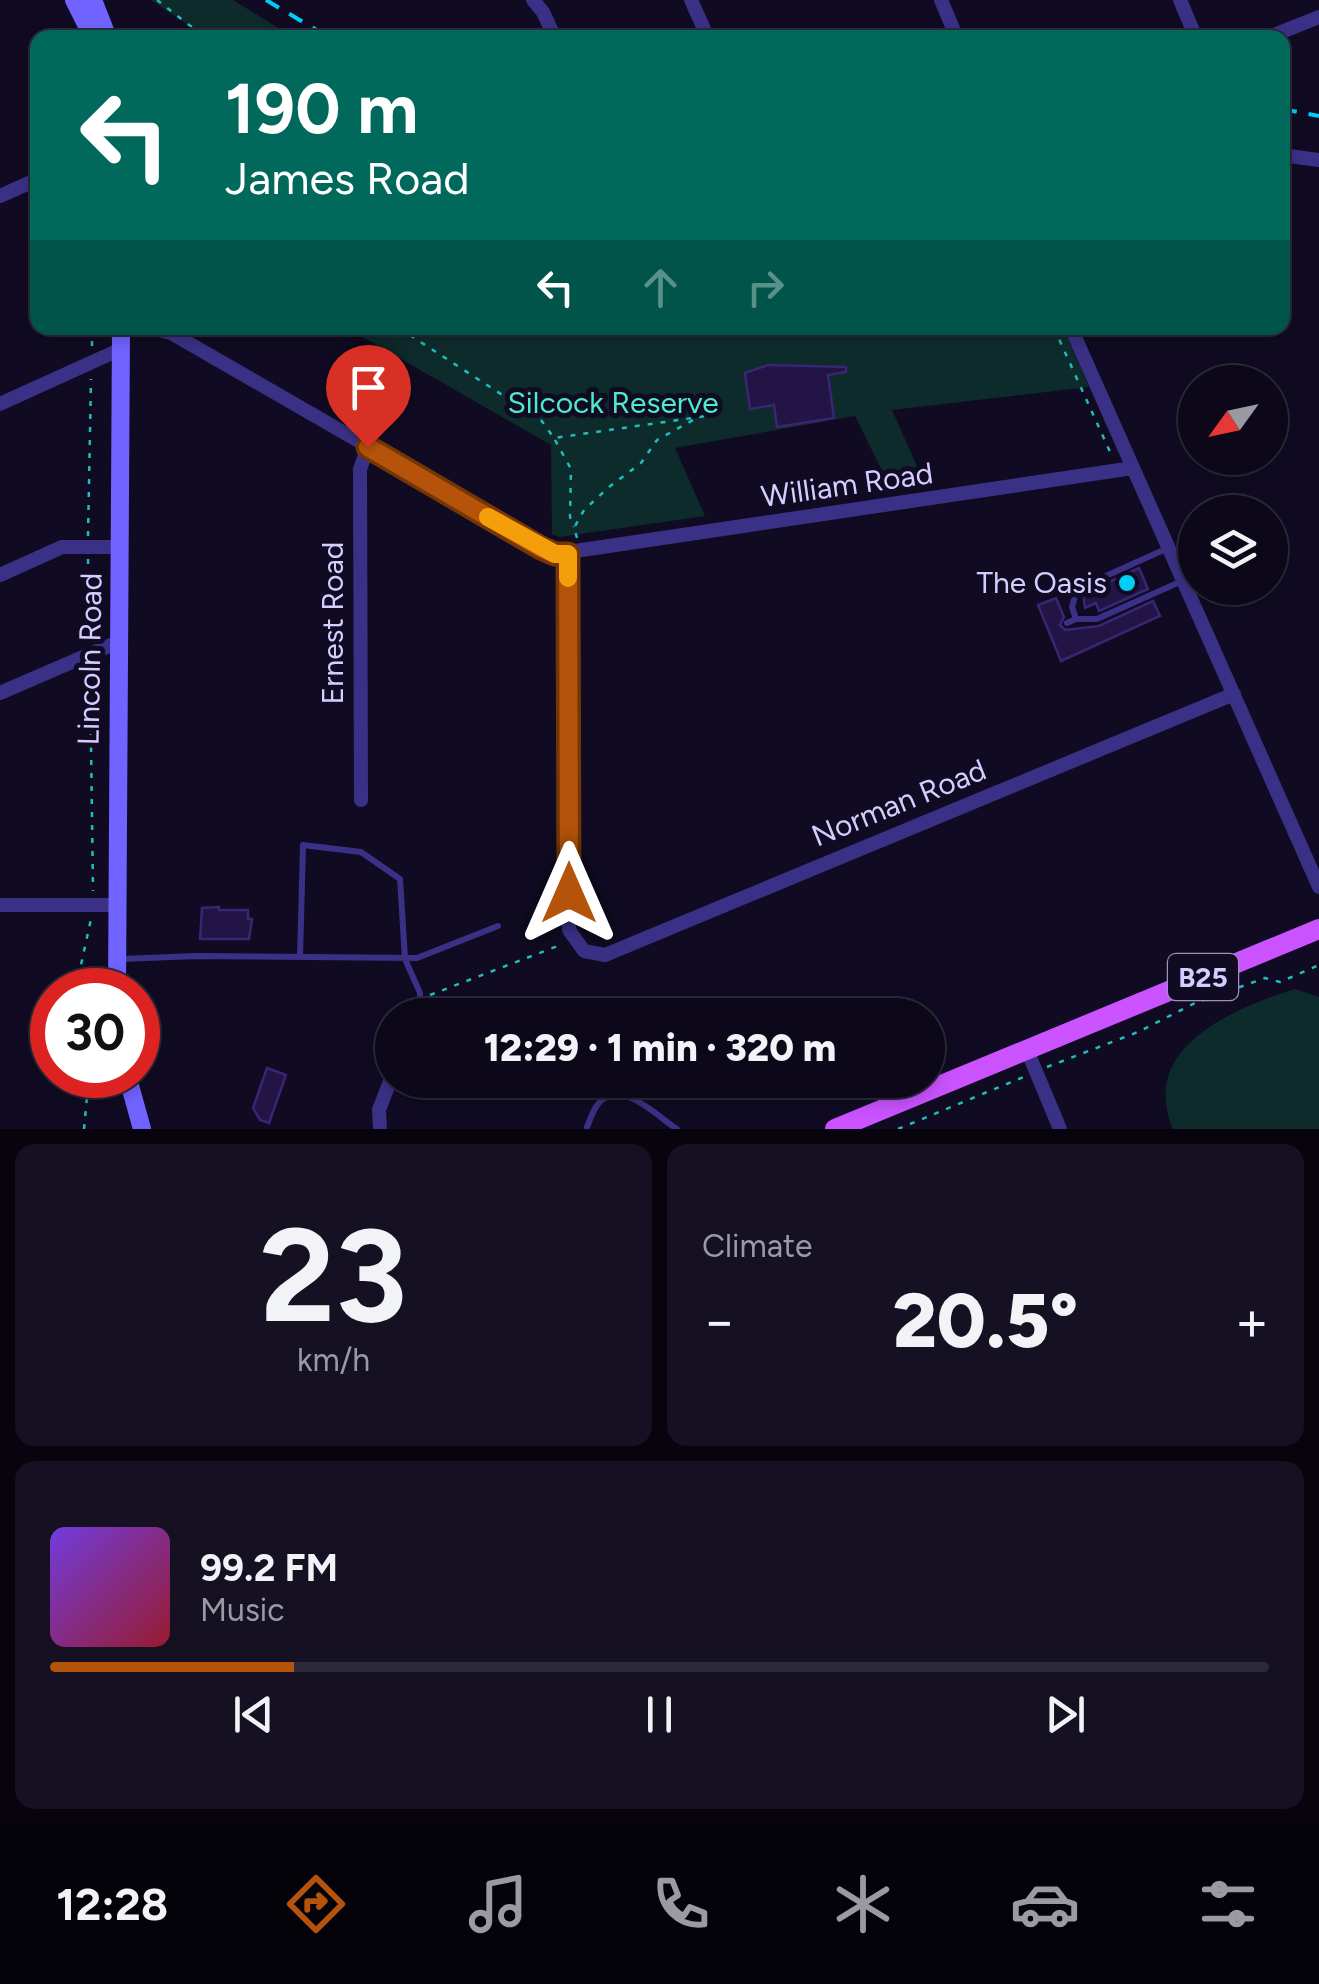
<!DOCTYPE html>
<html lang="en">
<head>
<meta charset="utf-8">
<style>
  :root { --surface:#0c081a; --page:#151123; --text:#f1f3f6; --muted:#9a9aa2; --line:#2c2939; --accent:#b45309 }
  body { margin:0; font-family:Figtree,sans-serif; background:var(--page); color:var(--text); height:100vh; display:flex; flex-direction:column; font-size:38px; white-space:nowrap }
  * { box-sizing:border-box; margin:0 }
  p { font-size:32px; color:var(--muted) }
  .icon { flex:none; width:55px; height:55px; fill:none; stroke:currentColor; stroke-width:2; stroke-linecap:round; stroke-linejoin:round }
  .map { position:relative; height:1129px; overflow:hidden }
  .panel { display:flex; flex-direction:column; gap:15px; padding:15px; background:#07040e; flex:1 }
  .panel>* { flex:none }
  .top-card { position:absolute; left:30px; top:30px; width:1260px; height:305px; border-radius:20px; box-shadow:0 5px 15px #0003,0 0 0 2px var(--line); background:#00695c; color:#fff; overflow:hidden }
  .needle { width:65px; rotate:237deg }
  .fabs { position:absolute; left:1178px; top:365px; display:grid; gap:20px }
  .fabs a { display:grid; place-items:center; width:110px; height:110px; border-radius:50%; background:var(--surface); box-shadow:0 5px 15px #0003,0 0 0 2px var(--line); font-size:50px }
  .speed { position:absolute; left:30px; top:968px; display:flex; gap:20px; font-size:50px; font-weight:700; text-align:center }
  .speed>* { display:grid; place-content:center; width:130px; height:130px; border-radius:50%; background:var(--surface); box-shadow:0 5px 15px #0003,0 0 0 2px var(--line); line-height:1 }
  .speed .limit { border:15px solid #d22; background:#fff; color:#111 }
  .pin { position:absolute; display:grid; place-items:center; width:85px; height:85px; color:#fff; margin:-102px -42px; border-radius:50% 50% 50% 0; rotate:-45deg; box-shadow:0 0 10px #0007 }
  .pin .icon { rotate:45deg }
  .me { position:absolute; width:110px; margin:-55px; rotate:0deg; stroke-linejoin:round; filter:drop-shadow(0 0 8px #0008) }
  .turn { display:flex; align-items:center; gap:35px; height:210px; padding:0 30px; font-size:45px }
  .turn .icon { width:130px; height:130px; stroke-width:2.5 }
  .turn b { display:block; font-size:70px; line-height:85px }
  .lanes { display:flex; align-items:center; height:95px; padding:0 30px; background:#0003; justify-content:center; gap:50px; direction:ltr }
  .lanes .off { opacity:.35 }
  .big { font-size:75px; font-weight:800; line-height:1.1 }
  .panel .card { flex:1; display:flex; flex-direction:column; justify-content:center; gap:15px; min-width:0; padding:0 35px; border-radius:20px; background:var(--page) }
  .panel .dial { align-items:center; gap:0 }
  .dial b { font-size:130px; line-height:1 }
  .song { display:flex; align-items:center; gap:30px }
  .cover { width:120px; height:120px; border-radius:15px; background:linear-gradient(135deg,hsl(260 70% 55%),hsl(350 70% 35%)) }
  .played { height:10px; border-radius:5px; background:linear-gradient(90deg,var(--accent) 20%,var(--line) 20%) }
  .keys { display:flex; justify-content:space-around; direction:ltr }
  .heat { display:flex; justify-content:space-between; align-items:center; font-size:55px; direction:ltr }
  .panel .tiles { flex:1; display:grid; gap:15px; grid-template-columns:1fr 1fr }
  .card:last-child { grid-column:span 2 }
  .trip { position:absolute; left:375px; top:998px; width:570px; height:100px; border-radius:50px; background:var(--surface); box-shadow:0 5px 15px #0003,0 0 0 2px var(--line); font-weight:800; line-height:100px; text-align:center }
  .tabs { display:flex; height:160px; justify-content:space-around; align-items:center; background:#05030a; color:var(--muted) }
  .tabs .icon { width:70px; height:70px }
  .tabs .selected { color:var(--accent) }
  .tabs b { font-size:45px; color:var(--text) }
  .map>svg:first-child { display:block }
  .green { fill:#0e2b2c }
  .building { fill:#221545; stroke:#392573; stroke-width:2.5 }
  .lines { fill:none; stroke-linecap:round; stroke-linejoin:round }
  .path { stroke:#22bcbd; stroke-width:2.5; stroke-dasharray:5 8; stroke-linecap:butt }
  .lane { stroke:#3a3186; stroke-width:6 }
  .street { stroke:#3a3186; stroke-width:14 }
  .secondary { stroke:#7163ff; stroke-width:18 }
  .primary { stroke:#ca53ff; stroke-width:20 }
  .rail { stroke:#00cef7; stroke-width:4; stroke-dasharray:15 12; stroke-linecap:butt }
  .route-casing { stroke:#753606; stroke-width:25 }
  .route { stroke:#b45309; stroke-width:18 }
  .slow { stroke:#f59e0b; stroke-width:18 }
  .poi-dot { fill:#00cef7; stroke:#100b22; stroke-width:4 }
  .labels { text-anchor:middle; stroke-width:10; stroke-linejoin:round; paint-order:stroke }
  .shield { fill:#100b22; stroke:#9a92bd; stroke-width:2.5 }
  .shield-label { font-size:28px; font-weight:bold; fill:#d5ccff }
  .park-label { font-size:30px; fill:#4deacd; stroke:#100b22 }
  .street-label { font-size:30px; fill:#d5ccff; stroke:#100b22 }
  .poi-label { font-size:30px; fill:#d5ccff; stroke:#100b22; text-anchor:end }
</style>
</head>
<body>
<div class="map">
<svg width="1319" height="1129" viewBox="0 0 1319 1129">
  <rect width="100%" height="100%" fill="#100b22"/>
  <path class="green" d="M151,0h82l60,37h-87z
    M361,328h702l26,59 -197,23 33,74 -33,7 -37,-75 -180,32 30,68 -146,21 -7,-3 -1,-89 -190,-109z
    M1295,989l24,8v132h-146c-35,-82 60,-120 122,-140z"/>
  <path class="building" d="M768,365l78,2v5l-18,3 6,43 -57,9 -3,-22 -24,4 -5,-36z
    M1139,568l9,21 -49,22 -3,-8 -11,5 -2,-14z
    M1056,598l8,19 -4,8 5,5 34,-4 54,-25 7,15 -99,45 -23,-56z
    M219,907v3h29v9h4l-3,20h-49l2,-31z
    M267,1068l19,7 -17,48 -9,-3 -7,-12z"/>
  <g class="lines">
    <path class="path" d="M157,0l32,25 22,13
      M399,328l142,92 13,18 166,-24
      M1054,328l57,126
      M92,346v-18
      M555,440l16,29 -1,48 4,10
      M88,536l3,-157
      M577,538l-3,-10 10,-18 25,-23 32,-24 16,-23 38,-21
      M88,559l2,82
      M90,669l3,222
      M80,990l-1,-16 12,-55
      M430,995l133,-51
      M1047,1067l91,-35 55,-28 72,-26 15,4 39,-17
      M84,1129l5,-54
      M898,1129l128,-53"/>
    <path class="lane" d="M1076,619l-4,-12 5,-18 91,-41
      M1067,623l9,-4h21l85,-38
      M300,957l3,-112 58,7 39,27 5,80 15,34v13
      M121,959l76,-3 220,2 81,-32
      M583,1080l22,18
      M546,1093l8,-13
      M631,1098l10,-18
      M587,1127c3,-7 6,-17 11,-23 21,-28 60,13 79,25"/>
    <path class="street" d="M533,0l10,12 12,26
      M691,0l17,38
      M941,0l16,38
      M1180,0l16,38
      M1266,38l53,-21
      M1282,155l37,5
      M0,196l38,-17
      M150,328l21,5 384,221 578,-86
      M1071,328l248,559
      M0,404l121,-55
      M568,554l1,376 15,21 21,4 629,-261
      M0,575l62,-28h57
      M0,693l118,-51
      M361,800l-1,-331 8,-22
      M0,905h116
      M417,1015l3,-7
      M1027,1050l33,79
      M380,1129l-1,-19 13,-34"/>
    <path class="secondary" d="M74,0l19,38
      M93,0l15,38
      M117,990l4,-662
      M127,1075l15,54"/>
    <path class="primary" d="M835,1129l484,-200"/>
    <path class="rail" d="M266,0l64,38
      M1282,109l37,7"/>
  </g>
  <g class="lines">
    <defs>
      <path id="route" d="M368,447l173,101 14,6h13l1,339"/>
    </defs>
    <use href="#route" class="route-casing"/>
    <use href="#route" class="route"/>
    <path class="slow" d="M488,517l67,37h13v24"/>
  </g>
  <circle class="poi-dot" cx="1127" cy="583" r="10"/>
  <g class="labels">
    <rect class="shield" x="1168" y="954" width="70" height="46" rx="8"/>
    <g class="shield-label">
      <text x="1203" y="987">B25</text>
    </g>
    <g class="park-label">
      <text x="613" y="413">Silcock Reserve</text>
    </g>
    <g class="street-label">
      <text transform="translate(847 485) rotate(-8)" y="10">William Road</text>
      <text transform="translate(333 623) rotate(-90)" y="10">Ernest Road</text>
      <text transform="translate(90 659) rotate(-89)" y="10">Lincoln Road</text>
      <text transform="translate(899 803) rotate(-22)" y="10">Norman Road</text>
    </g>
    <g class="poi-label">
      <text x="1107" y="593">The Oasis</text>
    </g>
  </g>
</svg>
<div class="fabs">
<a><svg class="needle" viewBox="-14 -14 28 28"><path d="M0-13l5 13h-10z" fill="#e53935"/><path d="M0 13l5-13h-10z" fill="#9a9aa2"/></svg></a>
<a><svg class="icon" aria-label="layers" viewBox="0 0 24 24"><path d="M12 4l9 5-9 5-9-5zM3 14l9 5 9-5"/></svg></a>
</div>
<div class="speed"><div class="limit">30</div></div>
<div class="pin" style="left:368px;top:447px;background:#d93025"><svg class="icon" aria-label="arrive" viewBox="0 0 24 24"><path d="M6 21V4h12l-3 4 3 4H6"/></svg></div>
<svg class="me" style="left:569px;top:893px" viewBox="-20 -20 40 40"><path d="M0-17L14 15 0 8-14 15z" fill="#b45309" stroke="#fff" stroke-width="4"/></svg>
<div class="trip">12:29 · 1 min · 320 m</div>
<div class="top-card">
<div class="turn"><svg class="icon" aria-label="left" viewBox="0 0 24 24"><path d="M17 20v-9H6M10 6l-5 5 5 5"/></svg><div><b>190 m</b>James Road</div></div>
<div class="lanes"><svg class="icon" aria-label="left" viewBox="0 0 24 24"><path d="M17 20v-9H6M10 6l-5 5 5 5"/></svg><svg class="icon off" aria-label="ahead" viewBox="0 0 24 24"><path d="M12 20V5M6 11l6-6 6 6"/></svg><svg class="icon off" aria-label="right" viewBox="0 0 24 24"><path d="M7 20v-9h11M14 6l5 5-5 5"/></svg></div>
</div>
</div>
<section class="panel">
<div class="tiles">
<div class="card dial"><b>23</b><p>km/h</p></div>
<div class="card"><p>Climate</p>
<div class="heat"><a>−</a><b class="big">20.5°</b><a>+</a></div>
</div>
<div class="card">
<div class="song"><i class="cover"></i><div><b>99.2 FM</b><p>Music</p></div></div>
<div class="played"></div>
<div class="keys"><svg class="icon" aria-label="previous" viewBox="0 0 24 24"><path d="M18 5L8 12l10 7zM5 5v14"/></svg><svg class="icon" aria-label="pause" viewBox="0 0 24 24"><path d="M8 5v14M16 5v14"/></svg><svg class="icon" aria-label="next" viewBox="0 0 24 24"><path d="M6 5l10 7-10 7zM19 5v14"/></svg></div>
</div>
</div>
</section>
<nav class="tabs">
<b>12:28</b>
<svg class="icon selected" aria-label="directions" viewBox="0 0 24 24"><path d="M12 3l9 9-9 9-9-9zM9 14v-3h6M13 9l2 2-2 2"/></svg>
<svg class="icon" aria-label="music" viewBox="0 0 24 24"><path d="M9 18V5l10-2v13"/><circle cx="6" cy="18" r="3"/><circle cx="16" cy="16" r="3"/></svg>
<svg class="icon" aria-label="phone" viewBox="0 0 24 24"><path d="M5 4h4l2 5-3 2q2 4 5 5l2-3 5 2v4C11 20 4 13 5 4z"/></svg>
<svg class="icon" aria-label="climate" viewBox="0 0 24 24"><path d="M12 3v18M4 7l16 10M4 17L20 7"/></svg>
<svg class="icon" aria-label="car" viewBox="0 0 24 24"><path d="M5 17H2v-5l4-1 3-4h7l3 4 3 1v5h-3M9 17h6M6 11h13"/><circle cx="7" cy="17" r="2"/><circle cx="17" cy="17" r="2"/></svg>
<svg class="icon" aria-label="filters" viewBox="0 0 24 24"><path d="M4 7h16M4 17h16"/><circle cx="9" cy="7" r="2"/><circle cx="15" cy="17" r="2"/></svg>
</nav>
</body>
</html>
